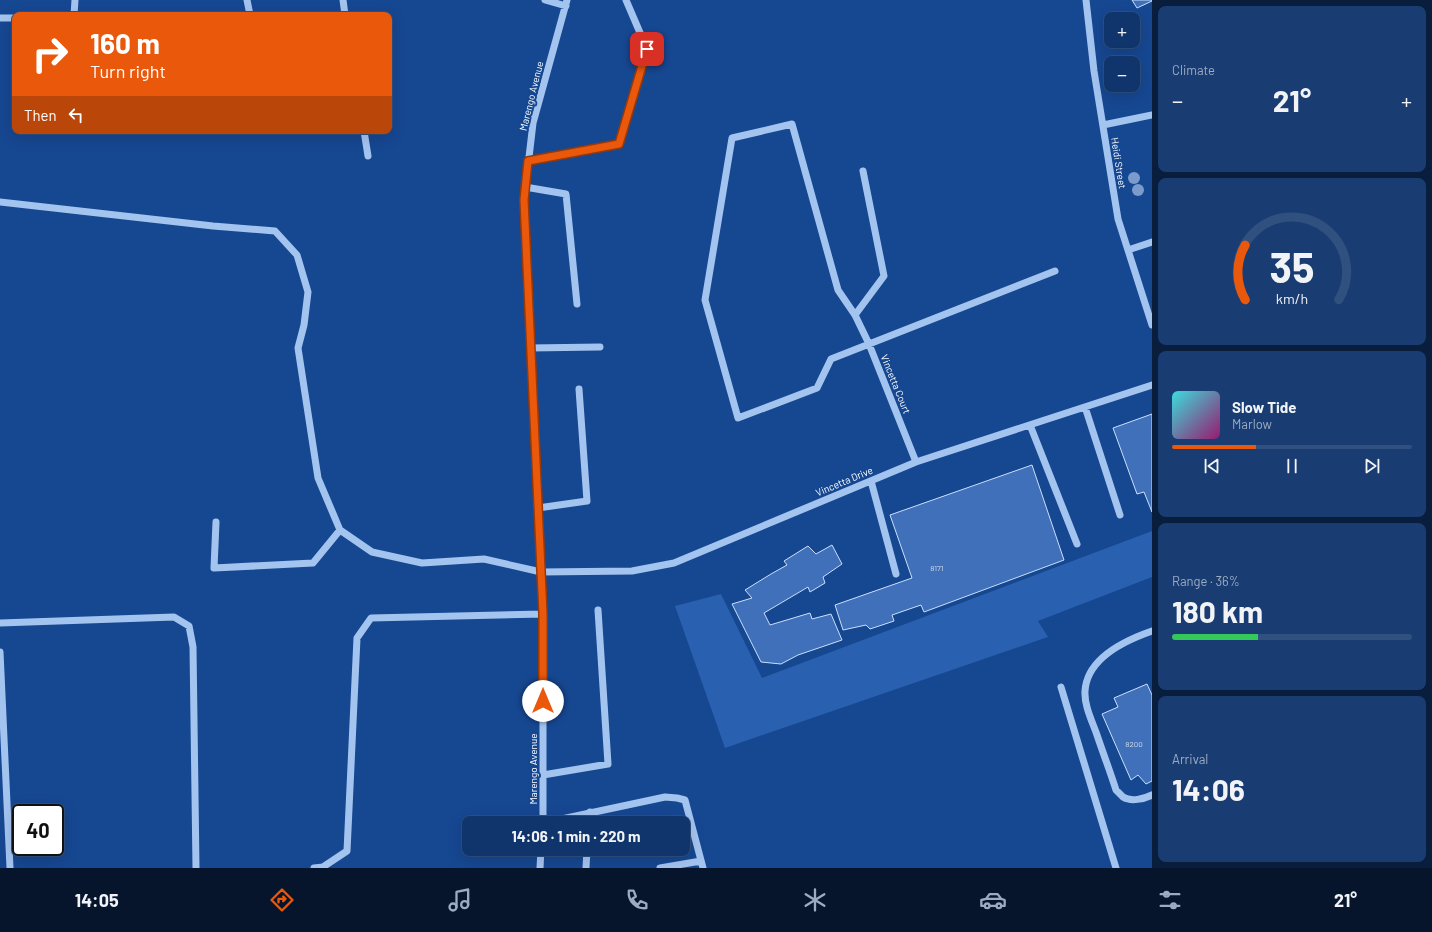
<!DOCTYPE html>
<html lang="en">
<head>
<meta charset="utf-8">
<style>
  :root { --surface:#10356d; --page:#193d72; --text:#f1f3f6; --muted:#9cabc2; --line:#305080; --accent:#ea580c }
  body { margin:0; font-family:Barlow,sans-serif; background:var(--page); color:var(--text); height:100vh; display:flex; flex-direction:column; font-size:15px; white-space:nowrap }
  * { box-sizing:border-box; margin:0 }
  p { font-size:13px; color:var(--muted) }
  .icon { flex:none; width:22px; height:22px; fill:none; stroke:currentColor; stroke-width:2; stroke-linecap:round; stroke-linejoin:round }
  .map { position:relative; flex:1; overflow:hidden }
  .side { display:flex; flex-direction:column; gap:6px; padding:6px; background:#091d3c; width:280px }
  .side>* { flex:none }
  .banner { position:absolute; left:12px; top:12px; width:380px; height:122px; border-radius:8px; box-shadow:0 4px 16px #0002,0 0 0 1px var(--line); background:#ea580c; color:#fff; overflow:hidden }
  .buttons { position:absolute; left:1104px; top:12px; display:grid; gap:8px }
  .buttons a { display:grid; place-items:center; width:36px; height:36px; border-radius:8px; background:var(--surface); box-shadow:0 4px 16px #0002,0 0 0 1px var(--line); font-size:20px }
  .speed { position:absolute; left:12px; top:804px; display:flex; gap:8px; font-size:20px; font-weight:700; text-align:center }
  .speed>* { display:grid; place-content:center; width:52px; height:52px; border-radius:50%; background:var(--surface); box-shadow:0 4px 16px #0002,0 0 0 1px var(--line); line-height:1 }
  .speed .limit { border:2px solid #111; border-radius:6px; background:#fff; color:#111 }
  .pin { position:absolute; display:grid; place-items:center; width:34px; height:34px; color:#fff; margin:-17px; border-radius:8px; box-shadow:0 2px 6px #0006 }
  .me { position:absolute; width:44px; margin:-22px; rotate:0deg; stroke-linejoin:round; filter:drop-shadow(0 0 3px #0008) }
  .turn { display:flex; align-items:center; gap:14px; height:84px; padding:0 12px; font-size:18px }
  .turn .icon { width:52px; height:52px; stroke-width:2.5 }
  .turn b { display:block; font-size:28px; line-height:34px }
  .then { display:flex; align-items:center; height:38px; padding:0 12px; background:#0003; gap:8px; font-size:15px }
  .big { font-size:30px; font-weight:700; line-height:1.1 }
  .side .widget { flex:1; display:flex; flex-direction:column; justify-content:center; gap:6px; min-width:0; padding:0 14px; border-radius:8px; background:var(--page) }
  .side .dial { align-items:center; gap:0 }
  .dial svg { height:104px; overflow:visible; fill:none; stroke:var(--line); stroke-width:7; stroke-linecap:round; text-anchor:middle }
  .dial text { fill:var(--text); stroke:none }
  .song { display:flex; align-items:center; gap:12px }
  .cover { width:48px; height:48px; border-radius:6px; background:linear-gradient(135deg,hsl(180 70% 55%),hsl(320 70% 35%)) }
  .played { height:4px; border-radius:2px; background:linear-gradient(90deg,var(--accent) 35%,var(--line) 35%) }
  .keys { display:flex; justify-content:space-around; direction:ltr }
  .heat { display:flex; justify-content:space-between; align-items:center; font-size:22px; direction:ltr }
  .charge { height:6px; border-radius:3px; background:linear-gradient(90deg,#34c759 36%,var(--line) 0) }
  .trip { position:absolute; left:462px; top:816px; width:228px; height:40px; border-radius:8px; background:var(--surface); box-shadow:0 4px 16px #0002,0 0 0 1px var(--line); font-weight:700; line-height:40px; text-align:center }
  .tab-bar { display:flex; height:64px; justify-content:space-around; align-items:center; background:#06152c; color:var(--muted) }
  .tab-bar .icon { width:28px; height:28px }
  .tab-bar .on { color:var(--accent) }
  .tab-bar b { font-size:18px; color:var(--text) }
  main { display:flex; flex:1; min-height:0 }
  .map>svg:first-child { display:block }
  .green { fill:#2960af }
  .building { fill:#3f70b9; stroke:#cbdffb }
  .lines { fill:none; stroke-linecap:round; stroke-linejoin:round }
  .minor { stroke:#a4c4f0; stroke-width:7 }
  .tree { fill:#7a9bcb }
  .route-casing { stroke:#983908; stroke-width:10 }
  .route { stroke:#ea580c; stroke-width:7 }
  .labels { text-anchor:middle; stroke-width:4; stroke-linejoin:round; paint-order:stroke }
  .number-label { font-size:8px; fill:#cfdbee }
  .street-label { font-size:10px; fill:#fff; stroke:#164791 }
</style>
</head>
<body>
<main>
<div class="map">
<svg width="1152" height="868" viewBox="0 0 1152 868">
  <rect width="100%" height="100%" fill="#164791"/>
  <path class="green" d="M1152,531v46l-114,44 10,16 -323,111 -50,-142 46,-12 41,84z"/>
  <path class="building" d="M1132,0h20v1l-15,7z
    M1152,414v98l-8,-20 -7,2 -24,-66z
    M1032,465l32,95 -140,52 -3,-7 -29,10 2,6 -24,8 -4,-4 -23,5 -8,-25 77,-27 -22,-63z
    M832,545l10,19 -19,13 2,6 -15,9 -2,-5 -44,26 6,12 40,-12 2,6 19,-5 11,26 -44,15 -17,9 -20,-2 -29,-58 20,-6 -7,-8 26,-16 16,-9 -3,-4 24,-15 8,8z
    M1147,684l5,11v86l-6,3 -8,-9 -7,5 -29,-66 16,-7 -4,-9z"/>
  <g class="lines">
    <path class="minor" d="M247,0l3,15
      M343,0l2,15
      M545,0l21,6
      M1086,0l8,71 24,148 34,106
      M74,15l1,-15
      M0,18h15
      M1103,125l49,-10
      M364,131l4,25
      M528,161l91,-17 28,-95 -21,-49
      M525,187l41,7 11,110
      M0,202l213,24 62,5 22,24 11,37 -4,33 -6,23 20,130 22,52 32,22 50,11 62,-4 57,13 91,-1 42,-8 242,-101 236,-77
      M1128,250l24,-8
      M855,315l29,-39 -21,-105
      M530,348l70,-1
      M1085,407l35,108
      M1030,425l47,119
      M916,462l-47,-118 -14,-29 -17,-25 -46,-166 -60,14 -27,162 33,118 79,-30 14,-29 224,-88
      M871,481l25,93
      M538,508l49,-7 -8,-112
      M216,522l-2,46 99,-5 27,-33
      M0,623l174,-6 15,9 4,21 3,221
      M1152,631c-26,9 -65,27 -67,60 -1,14 7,30 12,44 6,18 13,36 19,55 2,2 5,5 7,7 8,5 21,2 29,-2
      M0,652l10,216
      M1061,687l55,181
      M543,775l65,-11 -10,-154
      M543,823v-209l-19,-414 9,-77 34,-123
      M543,823l122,-26 12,1 8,2 18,68
      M589,823l1,-11
      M314,868l9,-1 24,-16 10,-213 14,-20 172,-4
      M540,868l1,-19
      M586,868l1,-19
      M660,868l41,-7"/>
  </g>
  <g class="tree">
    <circle cx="1134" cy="178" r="6"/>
    <circle cx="1138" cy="190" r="6"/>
  </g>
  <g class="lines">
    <defs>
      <path id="route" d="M543,701v-87l-19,-414 4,-39 91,-17 28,-95"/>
    </defs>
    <use href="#route" class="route-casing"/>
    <use href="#route" class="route"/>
  </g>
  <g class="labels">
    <g class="number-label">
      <text x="937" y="571">8171</text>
      <text x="1134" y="747">8200</text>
    </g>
    <g class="street-label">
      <text transform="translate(531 96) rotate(-76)" y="4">Marengo Avenue</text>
      <text transform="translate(1119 163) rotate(81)" y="4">Heidi Street</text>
      <text transform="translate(896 384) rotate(68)" y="4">Vincetta Court</text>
      <text transform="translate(844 481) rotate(-23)" y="4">Vincetta Drive</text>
      <text transform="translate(533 769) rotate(-90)" y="4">Marengo Avenue</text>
    </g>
  </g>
</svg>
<div class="buttons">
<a>+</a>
<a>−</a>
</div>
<div class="speed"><div class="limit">40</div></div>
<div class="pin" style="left:647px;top:49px;background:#d93025"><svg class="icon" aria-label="arrive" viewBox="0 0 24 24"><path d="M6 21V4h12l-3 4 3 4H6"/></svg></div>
<svg class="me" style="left:543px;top:701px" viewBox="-20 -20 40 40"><circle r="19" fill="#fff"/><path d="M0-13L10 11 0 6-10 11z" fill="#ea580c"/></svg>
<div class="trip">14:06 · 1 min · 220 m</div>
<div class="banner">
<div class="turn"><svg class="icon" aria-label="right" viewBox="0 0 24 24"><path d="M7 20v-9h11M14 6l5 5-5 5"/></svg><div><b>160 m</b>Turn right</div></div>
<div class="then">Then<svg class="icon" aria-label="left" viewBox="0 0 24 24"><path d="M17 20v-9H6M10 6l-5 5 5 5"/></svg></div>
</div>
</div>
<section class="side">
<div class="widget"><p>Climate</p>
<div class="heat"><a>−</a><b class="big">21°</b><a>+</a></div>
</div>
<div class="widget dial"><svg viewBox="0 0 100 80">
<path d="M14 69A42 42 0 1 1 86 69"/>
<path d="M14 69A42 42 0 0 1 14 27" stroke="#ea580c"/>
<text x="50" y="56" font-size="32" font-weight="700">35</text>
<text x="50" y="72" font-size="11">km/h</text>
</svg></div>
<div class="widget">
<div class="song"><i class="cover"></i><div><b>Slow Tide</b><p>Marlow</p></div></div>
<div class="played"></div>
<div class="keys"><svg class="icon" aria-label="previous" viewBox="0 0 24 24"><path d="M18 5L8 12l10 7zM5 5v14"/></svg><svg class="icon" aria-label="pause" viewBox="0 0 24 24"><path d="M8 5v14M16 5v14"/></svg><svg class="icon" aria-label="next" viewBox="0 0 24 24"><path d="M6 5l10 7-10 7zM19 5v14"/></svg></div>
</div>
<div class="widget"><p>Range · 36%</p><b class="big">180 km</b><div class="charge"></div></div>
<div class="widget"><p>Arrival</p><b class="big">14:06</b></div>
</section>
</main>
<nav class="tab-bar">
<b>14:05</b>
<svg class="icon on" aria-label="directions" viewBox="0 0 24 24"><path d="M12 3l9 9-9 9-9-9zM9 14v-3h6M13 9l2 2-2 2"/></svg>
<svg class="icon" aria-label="music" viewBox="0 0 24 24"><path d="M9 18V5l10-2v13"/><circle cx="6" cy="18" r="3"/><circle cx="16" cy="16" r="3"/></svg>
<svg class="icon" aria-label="phone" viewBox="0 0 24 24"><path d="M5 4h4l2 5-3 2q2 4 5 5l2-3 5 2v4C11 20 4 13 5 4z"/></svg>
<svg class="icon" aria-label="climate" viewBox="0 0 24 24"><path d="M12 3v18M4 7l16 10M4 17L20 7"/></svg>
<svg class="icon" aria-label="car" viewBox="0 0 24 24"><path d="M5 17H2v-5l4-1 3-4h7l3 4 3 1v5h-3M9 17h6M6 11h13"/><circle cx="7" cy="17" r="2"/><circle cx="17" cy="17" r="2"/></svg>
<svg class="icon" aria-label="filters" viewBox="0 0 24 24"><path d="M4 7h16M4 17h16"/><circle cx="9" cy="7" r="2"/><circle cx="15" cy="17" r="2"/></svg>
<b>21°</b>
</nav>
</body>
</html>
